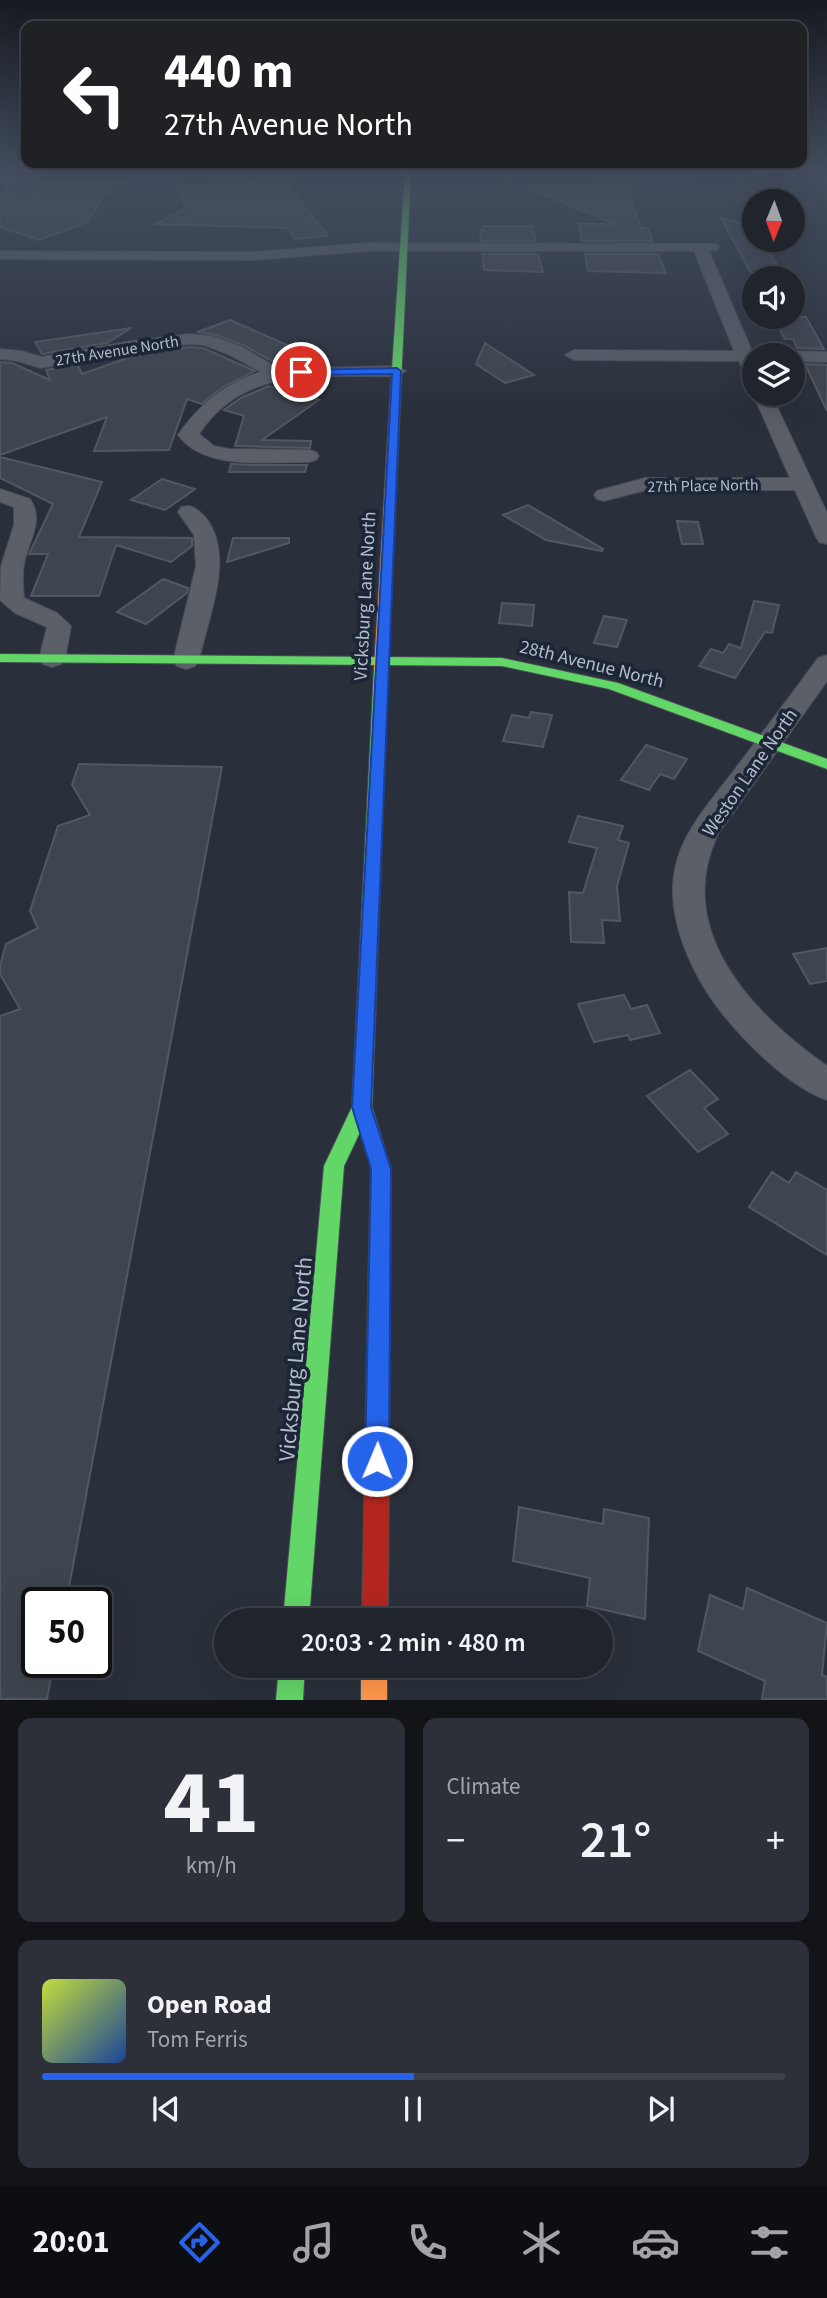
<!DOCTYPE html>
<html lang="en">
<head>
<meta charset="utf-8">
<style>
  :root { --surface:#20242c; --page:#2d3038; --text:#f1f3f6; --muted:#a2a4a9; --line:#3d4148; --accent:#2563eb }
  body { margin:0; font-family:"Source Sans 3",sans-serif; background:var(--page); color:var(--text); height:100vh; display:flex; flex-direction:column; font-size:26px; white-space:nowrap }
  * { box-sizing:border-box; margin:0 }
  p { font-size:23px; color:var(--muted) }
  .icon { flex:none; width:38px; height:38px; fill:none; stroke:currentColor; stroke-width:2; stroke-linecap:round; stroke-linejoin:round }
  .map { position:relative; height:1700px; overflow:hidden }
  .side { display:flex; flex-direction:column; gap:18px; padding:18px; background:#121418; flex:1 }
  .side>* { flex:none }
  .guide { position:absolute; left:21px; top:21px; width:786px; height:147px; border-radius:14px; box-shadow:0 7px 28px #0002,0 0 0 2px var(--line); background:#202124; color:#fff; overflow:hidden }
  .needle { width:46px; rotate:181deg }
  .tools { position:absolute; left:742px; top:189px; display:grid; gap:14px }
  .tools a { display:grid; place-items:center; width:63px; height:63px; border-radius:50%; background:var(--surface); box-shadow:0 7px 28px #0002,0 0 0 2px var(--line); font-size:35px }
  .speed { position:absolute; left:21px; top:1587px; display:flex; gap:14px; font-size:35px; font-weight:700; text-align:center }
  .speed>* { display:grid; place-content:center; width:91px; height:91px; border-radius:50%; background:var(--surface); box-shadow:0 7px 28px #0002,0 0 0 2px var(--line); line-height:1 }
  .speed .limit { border:4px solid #111; border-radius:10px; background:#fff; color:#111 }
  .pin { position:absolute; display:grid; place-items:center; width:60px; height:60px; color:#fff; margin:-30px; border:4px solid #fff; border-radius:50%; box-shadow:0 2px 7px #0007 }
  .me { position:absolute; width:77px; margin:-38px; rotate:1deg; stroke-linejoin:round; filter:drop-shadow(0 0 5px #0008) }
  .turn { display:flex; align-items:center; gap:24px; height:147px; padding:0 28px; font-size:32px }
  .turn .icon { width:91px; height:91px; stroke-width:2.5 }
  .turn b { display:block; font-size:49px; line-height:60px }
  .big { font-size:52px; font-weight:600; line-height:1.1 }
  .side .tile { flex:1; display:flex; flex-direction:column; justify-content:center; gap:10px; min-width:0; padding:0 24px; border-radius:14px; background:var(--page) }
  .side .dial { align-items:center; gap:0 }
  .dial b { font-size:91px; line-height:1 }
  .song { display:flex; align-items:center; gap:21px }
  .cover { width:84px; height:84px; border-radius:10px; background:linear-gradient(135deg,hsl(70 70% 55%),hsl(220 70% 35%)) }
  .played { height:7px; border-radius:4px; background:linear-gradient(90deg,var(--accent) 50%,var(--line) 50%) }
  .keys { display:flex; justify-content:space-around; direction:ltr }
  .heat { display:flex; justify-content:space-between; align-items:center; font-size:38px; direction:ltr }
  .side .tiles { flex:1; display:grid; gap:18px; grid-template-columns:1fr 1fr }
  .tile:last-child { grid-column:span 2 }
  .trip { position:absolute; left:214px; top:1608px; width:399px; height:70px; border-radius:35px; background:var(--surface); box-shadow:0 7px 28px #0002,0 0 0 2px var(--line); font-weight:600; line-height:70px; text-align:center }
  .dock { display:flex; height:112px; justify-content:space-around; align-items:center; background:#0d0e12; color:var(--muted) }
  .dock .icon { width:49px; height:49px }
  .dock .on { color:var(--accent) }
  .dock b { font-size:32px; color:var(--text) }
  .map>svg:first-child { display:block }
  .building { fill:#3f454e; stroke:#525862; stroke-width:2 }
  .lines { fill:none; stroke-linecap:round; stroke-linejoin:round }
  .street-casing { stroke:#484d57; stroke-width:2 }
  .fast-casing { stroke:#484d57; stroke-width:2 }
  .slow-casing { stroke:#484d57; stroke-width:2 }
  .jam-casing { stroke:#484d57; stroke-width:2 }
  .street { fill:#5a5f68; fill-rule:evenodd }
  .fast { fill:#63d668; fill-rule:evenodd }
  .slow { fill:#ff974d; fill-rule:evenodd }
  .jam { fill:#b3261e; fill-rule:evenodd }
  .route { fill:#2563eb; stroke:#184099; stroke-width:2 }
  .labels { text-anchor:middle; stroke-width:7; stroke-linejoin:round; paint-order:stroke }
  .far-street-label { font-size:16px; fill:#b4bccc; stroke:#1c2636 }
  .street-label { font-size:19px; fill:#b4bccc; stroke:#1c2636 }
  .near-street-label { font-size:23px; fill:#b4bccc; stroke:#1c2636 }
</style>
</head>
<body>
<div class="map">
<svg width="827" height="1700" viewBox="0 0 827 1700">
  <rect width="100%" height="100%" fill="#2a303b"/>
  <path class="building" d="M285,182l43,54 -33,3 -8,-11 -132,-4 31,-16 -10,-22z
    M630,185l-1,11 12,32h7l5,13h-71l-3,-17h36l-90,-37z
    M109,187l-21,35 -49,18 -39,-13v-29l8,-10z
    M721,218l33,8v18h11l16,28h-27v7z
    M483,226h49l4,15h-55l-1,-11h3z
    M482,254h56l5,18 -59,-2z
    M585,254h73l8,19 -78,-2z
    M773,317h33l18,32 -27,-1 -4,-9h-8z
    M230,320l94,41 -13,5h-30l-38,-21 -30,-11 -16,-2z
    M131,328l-24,15 -65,11 -7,-12z
    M485,343l49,32 -29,8 -29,-19z
    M189,347l14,1 52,23 -32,16 -21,17 -15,-5 -18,51 -75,1 13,-34 -107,38v-93l12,1 38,17 -4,-10 31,-6 5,10 59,-21z
    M805,364l22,1v46z
    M269,386l50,14 -57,40 49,1 -1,7 -75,-2 9,-30 -20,-6 17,-12z
    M0,457l102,25 -23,55 113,1v8l-21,16 -55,-17 -17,51h-68l17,-42h-19l24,-50 -53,-26z
    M231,464l26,1h50l-2,7h-76z
    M162,479l33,10 -30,21 -34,-10z
    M528,505l75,44 -1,2 -56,-11 -43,-25z
    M677,521l21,1 5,22h-21z
    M233,538h56v5l-62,19z
    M163,579l25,9 -1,5 -41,31 -29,-12z
    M754,601l25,4 -7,28 -7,-1 -30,46 -36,-12 12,-17 12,4 6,-9 12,4z
    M502,603l32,2 -2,21 -33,-3z
    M604,616l23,4 -10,27 -23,-4z
    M531,712l21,3 -9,32 -40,-6 9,-26 17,3z
    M646,745l41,14 -13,20 -14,-5 -11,16 -28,-10z
    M79,764l143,3 -156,836h-29v59h17l-7,37h-47v-683l20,-7 -20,-35v-8l6,-22 32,-16 -8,-17 28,-85 32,-11 -18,-30z
    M578,816l45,10 -5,14 11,3 -12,43 3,35 -18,-1 2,23 -33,-1 -2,-50 14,1 14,-45 -28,-6z
    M827,948v33l-17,3 -17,-30z
    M624,995l7,14 16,-4 13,28 -30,7 -2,-5 -34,7 -16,-38z
    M690,1070l28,29 -14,9 24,26 -30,18 -51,-56z
    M772,1172l17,11 7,-11 31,18v65l-78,-48z
    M519,1507l84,17 1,-15 45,9 -4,101 -58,-13 3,-28 -77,-17z
    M747,1588l80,35 -5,52 5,2v22h-65l3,-18 -67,-30 12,-56 33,14z"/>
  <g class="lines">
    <defs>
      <path id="street" d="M157,172h27l-6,4 -48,8h-130v-8h130z
        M254,172h46l-25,8 -20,-5z
        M588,172h106l-6,4h-94z
        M367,243l350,1 2,3 -2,3 -8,1 43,100 10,4h-8v20l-9,-1 -6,-13 -165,-1 -9,-5 9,-5 160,1 -40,-100h-327l-114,9 -253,-1v-8l253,1z
        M189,334l23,2 30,11 38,22 117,-3 9,5 -9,5c-74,2 -151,-13 -198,58l15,12 15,3 80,1 7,2 3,4 -3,4 -7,2c-41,-1 -103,10 -131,-27 21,-30 47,-52 83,-63l-31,-17 -26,-10 -15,-1 -57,7 -91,17 -23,-7 -18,-2v-10l21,2 21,6 90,-16z
        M793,351l34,1v10l-34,-1v-6h-8z
        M754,392l17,2 56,119v31l-8,-2 -3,-5 -21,-47h-149l-42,11 -7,-2 -3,-4 3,-4 48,-13h145l-37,-84z
        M0,489l30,10c15,22 -2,42 -6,65 -2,11 -1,23 0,34l33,15 14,13 -6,33 -4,5 -9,3 -9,-3 -4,-5 8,-32 -32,-14 -15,-13 1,-34 13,-41v-18l-14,-5z
        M189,506c8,2 11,6 17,12 30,39 1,101 -7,143l-4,5 -9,3 -9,-3 -4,-5 23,-95 -2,-31 -16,-23 3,-5z
        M827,655v26l-109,153c-46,97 35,180 109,232v34c-38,-13 -81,-57 -106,-88 -29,-37 -56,-95 -46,-143 7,-38 38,-70 60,-100 28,-37 56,-74 83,-111z"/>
      <path id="fast" d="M405,172h6l-10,212 -5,3 -5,-3z
        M0,654l502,4 116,25 209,76v10l-218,-80 -107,-23 -121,-1 7,4 -16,438 19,62 -1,124 -3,7 -8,3 -8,-3 -3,-7 3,-124 -11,-37 -16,34 -35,454h-26l41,-454 28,-59 22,-438 7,-4 -381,-3z
        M279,1666h26l-2,34h-27z"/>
      <path id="slow" d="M396,381l5,3 -13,285 -7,4 -7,-4 17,-285z
        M361,1666h26v34h-26z"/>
      <path id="jam" d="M379,1283l8,3 3,7 -2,327h-26l6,-327 3,-7z"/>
    </defs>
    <use href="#street" class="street-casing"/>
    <use href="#fast" class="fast-casing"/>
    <use href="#slow" class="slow-casing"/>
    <use href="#jam" class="jam-casing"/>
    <use href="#street" class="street"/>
    <use href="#fast" class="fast"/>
    <use href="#slow" class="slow"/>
    <use href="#jam" class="jam"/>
  </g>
  <linearGradient id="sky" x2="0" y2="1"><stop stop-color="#171a20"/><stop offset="0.42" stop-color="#444e60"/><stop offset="1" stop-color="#444e60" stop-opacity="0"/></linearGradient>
  <rect width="827" height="410" fill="url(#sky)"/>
  <path class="route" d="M397,368l4,3 -30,736 20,62 -2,292 -4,9 -8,3 -9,-3 -3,-9 6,-292 -19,-62 40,-733 -91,1 -5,-3 5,-2z"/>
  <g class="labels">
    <g class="far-street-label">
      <text transform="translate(117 350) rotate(-9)" y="6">27th Avenue North</text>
      <text transform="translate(703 485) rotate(-1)" y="6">27th Place North</text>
    </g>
    <g class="street-label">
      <text transform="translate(364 596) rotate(-87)" y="7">Vicksburg Lane North</text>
      <text transform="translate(592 663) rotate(14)" y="7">28th Avenue North</text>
      <text transform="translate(749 772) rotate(-55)" y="7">Weston Lane North</text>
    </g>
    <g class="near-street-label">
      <text transform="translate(295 1359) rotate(-85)" y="8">Vicksburg Lane North</text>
    </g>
  </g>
</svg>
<div class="tools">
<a><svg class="needle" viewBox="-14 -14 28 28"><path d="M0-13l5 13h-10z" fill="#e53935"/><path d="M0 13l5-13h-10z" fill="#a2a4a9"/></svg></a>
<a><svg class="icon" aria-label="sound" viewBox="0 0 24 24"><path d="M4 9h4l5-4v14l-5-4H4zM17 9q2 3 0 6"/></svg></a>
<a><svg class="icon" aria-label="layers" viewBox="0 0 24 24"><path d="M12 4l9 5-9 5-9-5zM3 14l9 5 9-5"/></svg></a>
</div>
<div class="speed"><div class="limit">50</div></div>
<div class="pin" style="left:301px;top:372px;background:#d93025"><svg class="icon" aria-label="arrive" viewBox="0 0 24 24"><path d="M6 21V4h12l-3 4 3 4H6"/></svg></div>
<svg class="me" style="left:377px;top:1461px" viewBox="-20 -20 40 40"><circle r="17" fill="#2563eb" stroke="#fff" stroke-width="3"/><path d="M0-11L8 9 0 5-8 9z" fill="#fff"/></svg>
<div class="trip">20:03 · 2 min · 480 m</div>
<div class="guide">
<div class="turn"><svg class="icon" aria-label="left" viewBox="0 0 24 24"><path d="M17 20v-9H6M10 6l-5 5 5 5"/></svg><div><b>440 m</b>27th Avenue North</div></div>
</div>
</div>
<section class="side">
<div class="tiles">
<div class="tile dial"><b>41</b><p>km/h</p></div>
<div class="tile"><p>Climate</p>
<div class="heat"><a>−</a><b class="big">21°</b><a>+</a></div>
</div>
<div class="tile">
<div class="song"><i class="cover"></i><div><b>Open Road</b><p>Tom Ferris</p></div></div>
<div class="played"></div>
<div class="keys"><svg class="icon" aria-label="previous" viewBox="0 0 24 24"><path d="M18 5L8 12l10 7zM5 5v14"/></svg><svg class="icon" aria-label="pause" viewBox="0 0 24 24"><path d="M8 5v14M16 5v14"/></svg><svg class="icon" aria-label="next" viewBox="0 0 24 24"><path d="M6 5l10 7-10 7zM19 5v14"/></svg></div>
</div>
</div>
</section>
<nav class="dock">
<b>20:01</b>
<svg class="icon on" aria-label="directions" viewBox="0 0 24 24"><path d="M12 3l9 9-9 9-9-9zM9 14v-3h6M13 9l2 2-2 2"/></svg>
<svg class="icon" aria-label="music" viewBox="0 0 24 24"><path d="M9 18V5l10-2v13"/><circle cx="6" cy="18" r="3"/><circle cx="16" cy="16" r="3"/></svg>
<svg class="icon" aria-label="phone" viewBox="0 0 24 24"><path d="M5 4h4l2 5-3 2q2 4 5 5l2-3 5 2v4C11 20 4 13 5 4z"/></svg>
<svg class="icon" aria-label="climate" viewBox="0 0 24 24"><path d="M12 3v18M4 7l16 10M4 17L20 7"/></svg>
<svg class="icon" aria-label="car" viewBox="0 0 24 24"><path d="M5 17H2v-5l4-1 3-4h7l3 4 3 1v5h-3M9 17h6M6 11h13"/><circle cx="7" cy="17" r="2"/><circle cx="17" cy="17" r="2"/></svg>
<svg class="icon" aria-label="filters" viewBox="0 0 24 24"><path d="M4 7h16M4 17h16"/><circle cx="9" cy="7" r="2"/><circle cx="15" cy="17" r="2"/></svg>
</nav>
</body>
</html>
